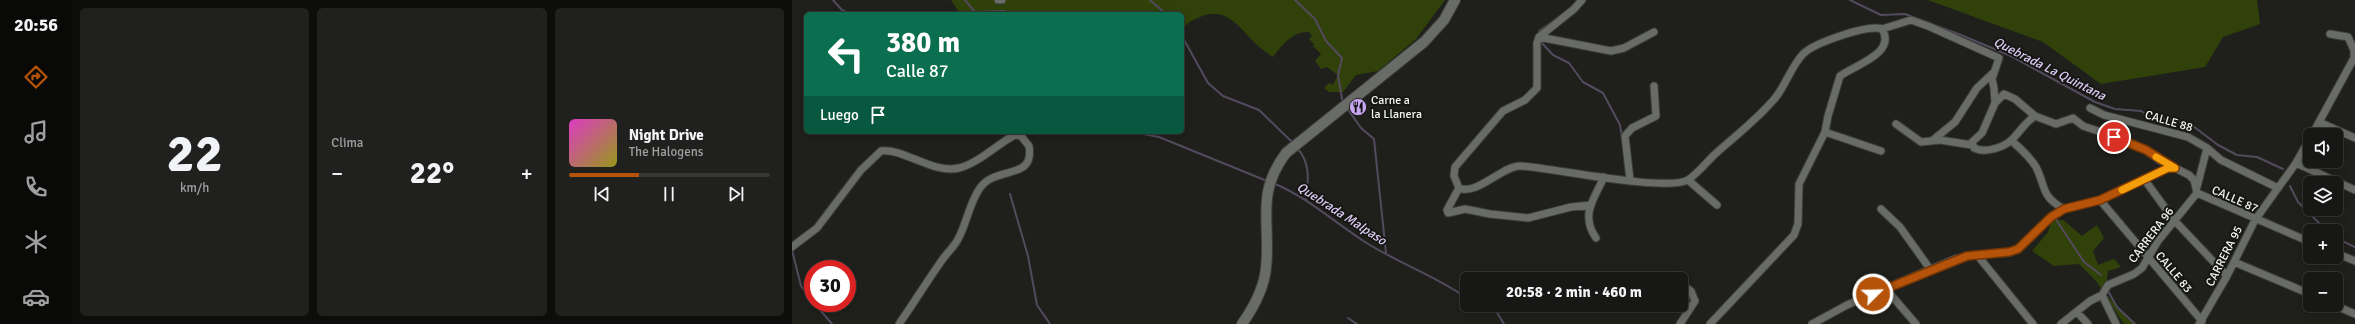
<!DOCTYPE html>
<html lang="es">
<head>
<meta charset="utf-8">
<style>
  :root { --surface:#171815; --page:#20211e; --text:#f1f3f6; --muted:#9ea0a0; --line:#363734; --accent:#b45309 }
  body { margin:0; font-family:Signika,sans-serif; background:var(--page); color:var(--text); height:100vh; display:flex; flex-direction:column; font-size:15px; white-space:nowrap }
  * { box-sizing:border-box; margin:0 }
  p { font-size:13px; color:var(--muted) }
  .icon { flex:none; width:22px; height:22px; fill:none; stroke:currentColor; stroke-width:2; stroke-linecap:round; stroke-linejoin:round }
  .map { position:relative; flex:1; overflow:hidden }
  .details { display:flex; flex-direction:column; gap:8px; padding:8px; background:#0d0d0c; width:720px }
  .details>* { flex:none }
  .top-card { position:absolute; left:12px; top:12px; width:380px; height:122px; border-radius:6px; box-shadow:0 2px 10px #0003,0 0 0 1px var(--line); background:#0b6e4f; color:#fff; overflow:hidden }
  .buttons { position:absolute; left:1511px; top:128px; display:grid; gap:8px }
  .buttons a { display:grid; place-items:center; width:40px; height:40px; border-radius:6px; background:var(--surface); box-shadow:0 2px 10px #0003,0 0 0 1px var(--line); font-size:20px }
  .speed { position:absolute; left:12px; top:260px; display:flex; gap:8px; font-size:20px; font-weight:700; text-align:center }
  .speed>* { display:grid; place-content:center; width:52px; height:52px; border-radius:50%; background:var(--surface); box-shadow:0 2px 10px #0003,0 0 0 1px var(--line); line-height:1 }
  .speed .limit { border:6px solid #d22; background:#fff; color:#111 }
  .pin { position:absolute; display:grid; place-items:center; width:34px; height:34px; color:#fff; margin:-17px; border:2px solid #fff; border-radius:50%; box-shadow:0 1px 4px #0007 }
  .me { position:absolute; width:44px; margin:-22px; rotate:67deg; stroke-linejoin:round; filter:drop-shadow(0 0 3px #0008) }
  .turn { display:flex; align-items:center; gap:14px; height:84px; padding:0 16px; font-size:18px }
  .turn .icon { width:52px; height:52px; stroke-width:2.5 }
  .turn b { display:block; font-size:28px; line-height:34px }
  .then { display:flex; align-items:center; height:38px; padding:0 16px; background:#0003; gap:8px; font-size:15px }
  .big { font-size:30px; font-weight:700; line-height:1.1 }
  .details .widget { flex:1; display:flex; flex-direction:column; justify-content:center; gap:6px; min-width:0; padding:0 14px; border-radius:6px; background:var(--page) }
  .details .dial { align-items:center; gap:0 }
  .dial b { font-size:52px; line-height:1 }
  .song { display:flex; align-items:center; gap:12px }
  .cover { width:48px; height:48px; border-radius:6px; background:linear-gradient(135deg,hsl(310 70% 55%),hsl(60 70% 35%)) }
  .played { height:4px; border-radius:2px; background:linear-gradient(90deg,var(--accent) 35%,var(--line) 35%) }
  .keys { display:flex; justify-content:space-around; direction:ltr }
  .heat { display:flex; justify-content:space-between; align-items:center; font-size:22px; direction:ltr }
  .details .tiles { flex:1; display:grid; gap:8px; grid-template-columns:repeat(3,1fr) }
  .trip { position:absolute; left:668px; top:272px; width:228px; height:40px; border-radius:6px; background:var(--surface); box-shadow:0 2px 10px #0003,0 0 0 1px var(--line); font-weight:700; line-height:40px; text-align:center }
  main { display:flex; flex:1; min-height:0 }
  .dock { display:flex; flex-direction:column; width:72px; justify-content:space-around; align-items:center; background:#090a08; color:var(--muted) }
  .dock .icon { width:28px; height:28px }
  .dock .on { color:var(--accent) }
  .dock b { font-size:18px; color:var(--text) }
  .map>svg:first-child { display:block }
  .green { fill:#304209 }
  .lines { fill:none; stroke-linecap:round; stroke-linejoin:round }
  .stream { stroke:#534a5d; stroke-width:2 }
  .minor-casing { stroke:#3d3e3b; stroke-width:9 }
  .secondary-casing { stroke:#3d3e3b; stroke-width:12 }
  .minor { stroke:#696b66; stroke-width:7 }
  .secondary { stroke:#696b66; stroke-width:10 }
  .route-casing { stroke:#753606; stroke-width:10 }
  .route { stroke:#b45309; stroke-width:7 }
  .slow { stroke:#f59e0b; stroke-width:7 }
  .labels { text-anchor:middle; stroke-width:4; stroke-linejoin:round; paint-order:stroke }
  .poi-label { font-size:12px; fill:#f4f5f2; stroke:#151713; text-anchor:start }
  .street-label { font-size:12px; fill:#f4f5f2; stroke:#151713 }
  .water-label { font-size:13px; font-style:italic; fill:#dccaf4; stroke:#151713 }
</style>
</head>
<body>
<main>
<nav class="dock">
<b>20:56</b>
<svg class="icon on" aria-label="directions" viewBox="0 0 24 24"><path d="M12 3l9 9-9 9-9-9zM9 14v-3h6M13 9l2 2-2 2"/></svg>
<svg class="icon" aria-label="music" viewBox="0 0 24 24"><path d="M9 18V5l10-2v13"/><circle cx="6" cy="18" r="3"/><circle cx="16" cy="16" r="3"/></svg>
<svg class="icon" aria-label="phone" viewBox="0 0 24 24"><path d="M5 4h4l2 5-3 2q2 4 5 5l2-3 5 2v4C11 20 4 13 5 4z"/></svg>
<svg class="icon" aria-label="climate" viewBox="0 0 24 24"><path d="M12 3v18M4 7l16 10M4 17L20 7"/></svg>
<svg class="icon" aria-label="car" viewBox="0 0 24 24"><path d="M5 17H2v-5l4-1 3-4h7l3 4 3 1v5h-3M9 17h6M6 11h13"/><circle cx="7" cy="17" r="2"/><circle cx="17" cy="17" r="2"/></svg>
</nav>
<section class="details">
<div class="tiles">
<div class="widget dial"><b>22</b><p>km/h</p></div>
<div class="widget"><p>Clima</p>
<div class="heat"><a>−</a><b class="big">22°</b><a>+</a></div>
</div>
<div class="widget">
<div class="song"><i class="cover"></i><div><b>Night Drive</b><p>The Halogens</p></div></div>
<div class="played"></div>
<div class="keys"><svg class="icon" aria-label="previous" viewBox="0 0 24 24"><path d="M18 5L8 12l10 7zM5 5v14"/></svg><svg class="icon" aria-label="pause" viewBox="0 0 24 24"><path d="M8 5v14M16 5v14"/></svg><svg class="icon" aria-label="next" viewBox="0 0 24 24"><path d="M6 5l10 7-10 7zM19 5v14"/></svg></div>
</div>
</div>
</section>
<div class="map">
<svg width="1563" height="324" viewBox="0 0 1563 324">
  <rect width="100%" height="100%" fill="#1f201c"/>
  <path class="green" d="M159,0h494l-29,39 -38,32 -22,4 -13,17h-14l-5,-4 5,-5 4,2 5,-10 -11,-8 -6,2 -6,-8 6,-7 -8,-8 1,-2 -5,-5 3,-3 -3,-4c-16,-1 -27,13 -36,25 -5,-4 -12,-8 -17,-13 -16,-16 -30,-39 -56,-27 -9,4 -13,5 -18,14v-17h-222z
    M1136,0h329l3,24 -37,13 -18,30 -104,17 -58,-42z
    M1260,219l11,1 19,16 15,-11 7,13 -11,13 5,14 16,-6 7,8 -13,4 -3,22 23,26 8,5h-12l-28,-43 -17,-17 -25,2 -22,-15 16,-19z"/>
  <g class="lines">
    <path class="stream" d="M41,0l9,10 9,4
      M173,0l10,12 29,-1 10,3
      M358,0l16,14
      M503,0l20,19 11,22 16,17 -4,17 4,24
      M1058,0l31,15 24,-1 56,21 50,21 84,46 20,7 26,2 8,5 40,7 29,22 19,10 20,2 26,12
      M747,31l20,-14
      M390,36l26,47 15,13 36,14 32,31
      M748,41l13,14 16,8 14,19 20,11 17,32 2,12
      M555,108l14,20 13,11 12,114
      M341,132l26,5 108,44
      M506,149c13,15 10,33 8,51
      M481,183c34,14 61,39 92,59 33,21 69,33 102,56
      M1498,186l8,16 29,29
      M218,194l18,62 9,49 13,19
      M1263,218l29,44 17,13
      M1544,238l19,9
      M0,250l9,36 12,16
      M1316,291l9,16 18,17
      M22,303l18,21
      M696,305l5,1 11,18
      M556,318l9,6"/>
    <defs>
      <path id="minor" d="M206,0h4
        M790,0l-8,9 -35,28 -2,6v45l-12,12 -22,11 -48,56 -1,9 5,12c18,8 44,-23 62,-22 32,2 144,26 167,14 9,-6 18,-17 26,-25 21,-19 44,-36 62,-58 10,-13 15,-30 27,-43 11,-11 65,-30 79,-25 15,24 -27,36 -42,47l-12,40 -3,16 -26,52 -1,40 -4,11 -84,89
        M1090,29l29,-9 17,6 71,32 -7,21 2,9 1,15 -13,30 -10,9 2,6c7,3 12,3 19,1 24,-5 24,-21 42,-33
        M747,37l72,14 13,-3 30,-16
        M1203,103l9,-9 11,5 20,17 21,8 17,-6 10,8 39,13 24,11 13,10 30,15 5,5 3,13
        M1298,108l14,7 84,22 19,11 14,12 57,28
        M1527,122l36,16
        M1104,124l25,18 19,-2 32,5
        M1033,132l56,19
        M1520,135l42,-77v-8l-6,-13 -18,-3
        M1141,140l22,-18 22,-34 17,-16
        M1221,142c8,7 17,15 23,25 10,19 4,29 28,42
        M1504,163l59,27
        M1352,179l30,41 53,56
        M838,180l-5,-44 7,-8 24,-12 -2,-30
        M896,180l29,25
        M1405,187l10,-39
        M667,188l-12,22 1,3 17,-4 25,5 38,4 43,-11 20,-2
        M1405,193l113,49
        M1308,200l102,121
        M1089,209l19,18 30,42
        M804,238c-16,-23 -2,-39 8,-61
        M0,247l25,-19 44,-58 20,-19c23,-3 51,23 78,17 20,-5 38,-24 56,-33l6,1 8,10c6,35 -33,19 -49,42 -11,15 -13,36 -23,53 -5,8 -12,14 -17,22 -14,20 -27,41 -41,61
        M1544,253l19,8
        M1186,256l55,68
        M1442,262l76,32
        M1093,288l31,36
        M1310,295l14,29
        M1542,305l21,9
        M1285,312l11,12
        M888,324l15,-23 -4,-10 -10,-7
        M1020,324l35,-19 108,-46 12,-3 42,-4 9,-3 33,-32 13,-8 36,-9 68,-32h7
        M1269,324l29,-23 12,-6 6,-10 26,-11 8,-6 16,-27 39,-48
        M1407,324l28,-48 28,-56 41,-57 14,-25"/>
      <path id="secondary" d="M450,324c12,-17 22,-36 24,-56 5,-45 -11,-74 20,-115l138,-111 20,-22 11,-20"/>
    </defs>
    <use href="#minor" class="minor-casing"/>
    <use href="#secondary" class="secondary-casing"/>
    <use href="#minor" class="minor"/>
    <use href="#secondary" class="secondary"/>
  </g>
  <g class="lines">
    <defs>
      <path id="route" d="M1081,294l94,-38 42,-4 9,-3 33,-32 13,-8 36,-9 68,-32h7l-29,-18 -32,-13"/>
    </defs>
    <use href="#route" class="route-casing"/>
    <use href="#route" class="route"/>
    <path class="slow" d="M1330,190l46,-22h7l-19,-11"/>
  </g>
  <defs>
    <symbol id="restaurant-disc" viewBox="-11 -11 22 22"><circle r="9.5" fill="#c7a6f0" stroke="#151713"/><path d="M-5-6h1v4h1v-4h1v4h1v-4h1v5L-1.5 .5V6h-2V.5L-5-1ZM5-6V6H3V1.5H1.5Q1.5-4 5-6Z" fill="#111"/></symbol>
  </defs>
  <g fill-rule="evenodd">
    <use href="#restaurant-disc" x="556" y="97" width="20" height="20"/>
  </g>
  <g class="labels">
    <g class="poi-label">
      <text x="579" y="104">Carne a<tspan x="579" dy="14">la Llanera</tspan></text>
    </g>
    <g class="street-label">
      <text transform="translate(1377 121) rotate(16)" y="4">CALLE 88</text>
      <text transform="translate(1443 199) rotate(24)" y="4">CALLE 87</text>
      <text transform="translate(1359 235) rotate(-53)" y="4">CARRERA 96</text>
      <text transform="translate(1432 256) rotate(-63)" y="4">CARRERA 95</text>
      <text transform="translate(1382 272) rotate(50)" y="4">CALLE 83</text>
    </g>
    <g class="water-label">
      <text transform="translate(1258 68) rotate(27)" y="5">Quebrada La Quintana</text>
      <text transform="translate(550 213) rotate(33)" y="5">Quebrada Malpaso</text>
    </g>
  </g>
</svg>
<div class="buttons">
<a><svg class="icon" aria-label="sound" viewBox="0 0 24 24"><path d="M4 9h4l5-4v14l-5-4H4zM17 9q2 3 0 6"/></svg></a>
<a><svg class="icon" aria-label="layers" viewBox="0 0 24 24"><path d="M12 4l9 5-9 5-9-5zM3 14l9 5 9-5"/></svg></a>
<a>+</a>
<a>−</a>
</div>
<div class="speed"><div class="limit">30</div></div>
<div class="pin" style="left:1322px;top:137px;background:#d93025"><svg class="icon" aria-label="arrive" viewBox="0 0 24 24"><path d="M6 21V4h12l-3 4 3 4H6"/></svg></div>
<svg class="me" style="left:1081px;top:294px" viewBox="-20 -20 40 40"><circle r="17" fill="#b45309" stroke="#fff" stroke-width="3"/><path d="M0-11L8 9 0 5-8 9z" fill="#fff"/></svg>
<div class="trip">20:58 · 2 min · 460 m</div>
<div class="top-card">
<div class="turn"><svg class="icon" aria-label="left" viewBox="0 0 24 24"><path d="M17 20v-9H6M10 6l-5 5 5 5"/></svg><div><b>380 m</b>Calle 87</div></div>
<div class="then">Luego<svg class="icon" aria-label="arrive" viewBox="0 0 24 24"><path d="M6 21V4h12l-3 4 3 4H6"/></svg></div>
</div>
</div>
</main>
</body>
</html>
